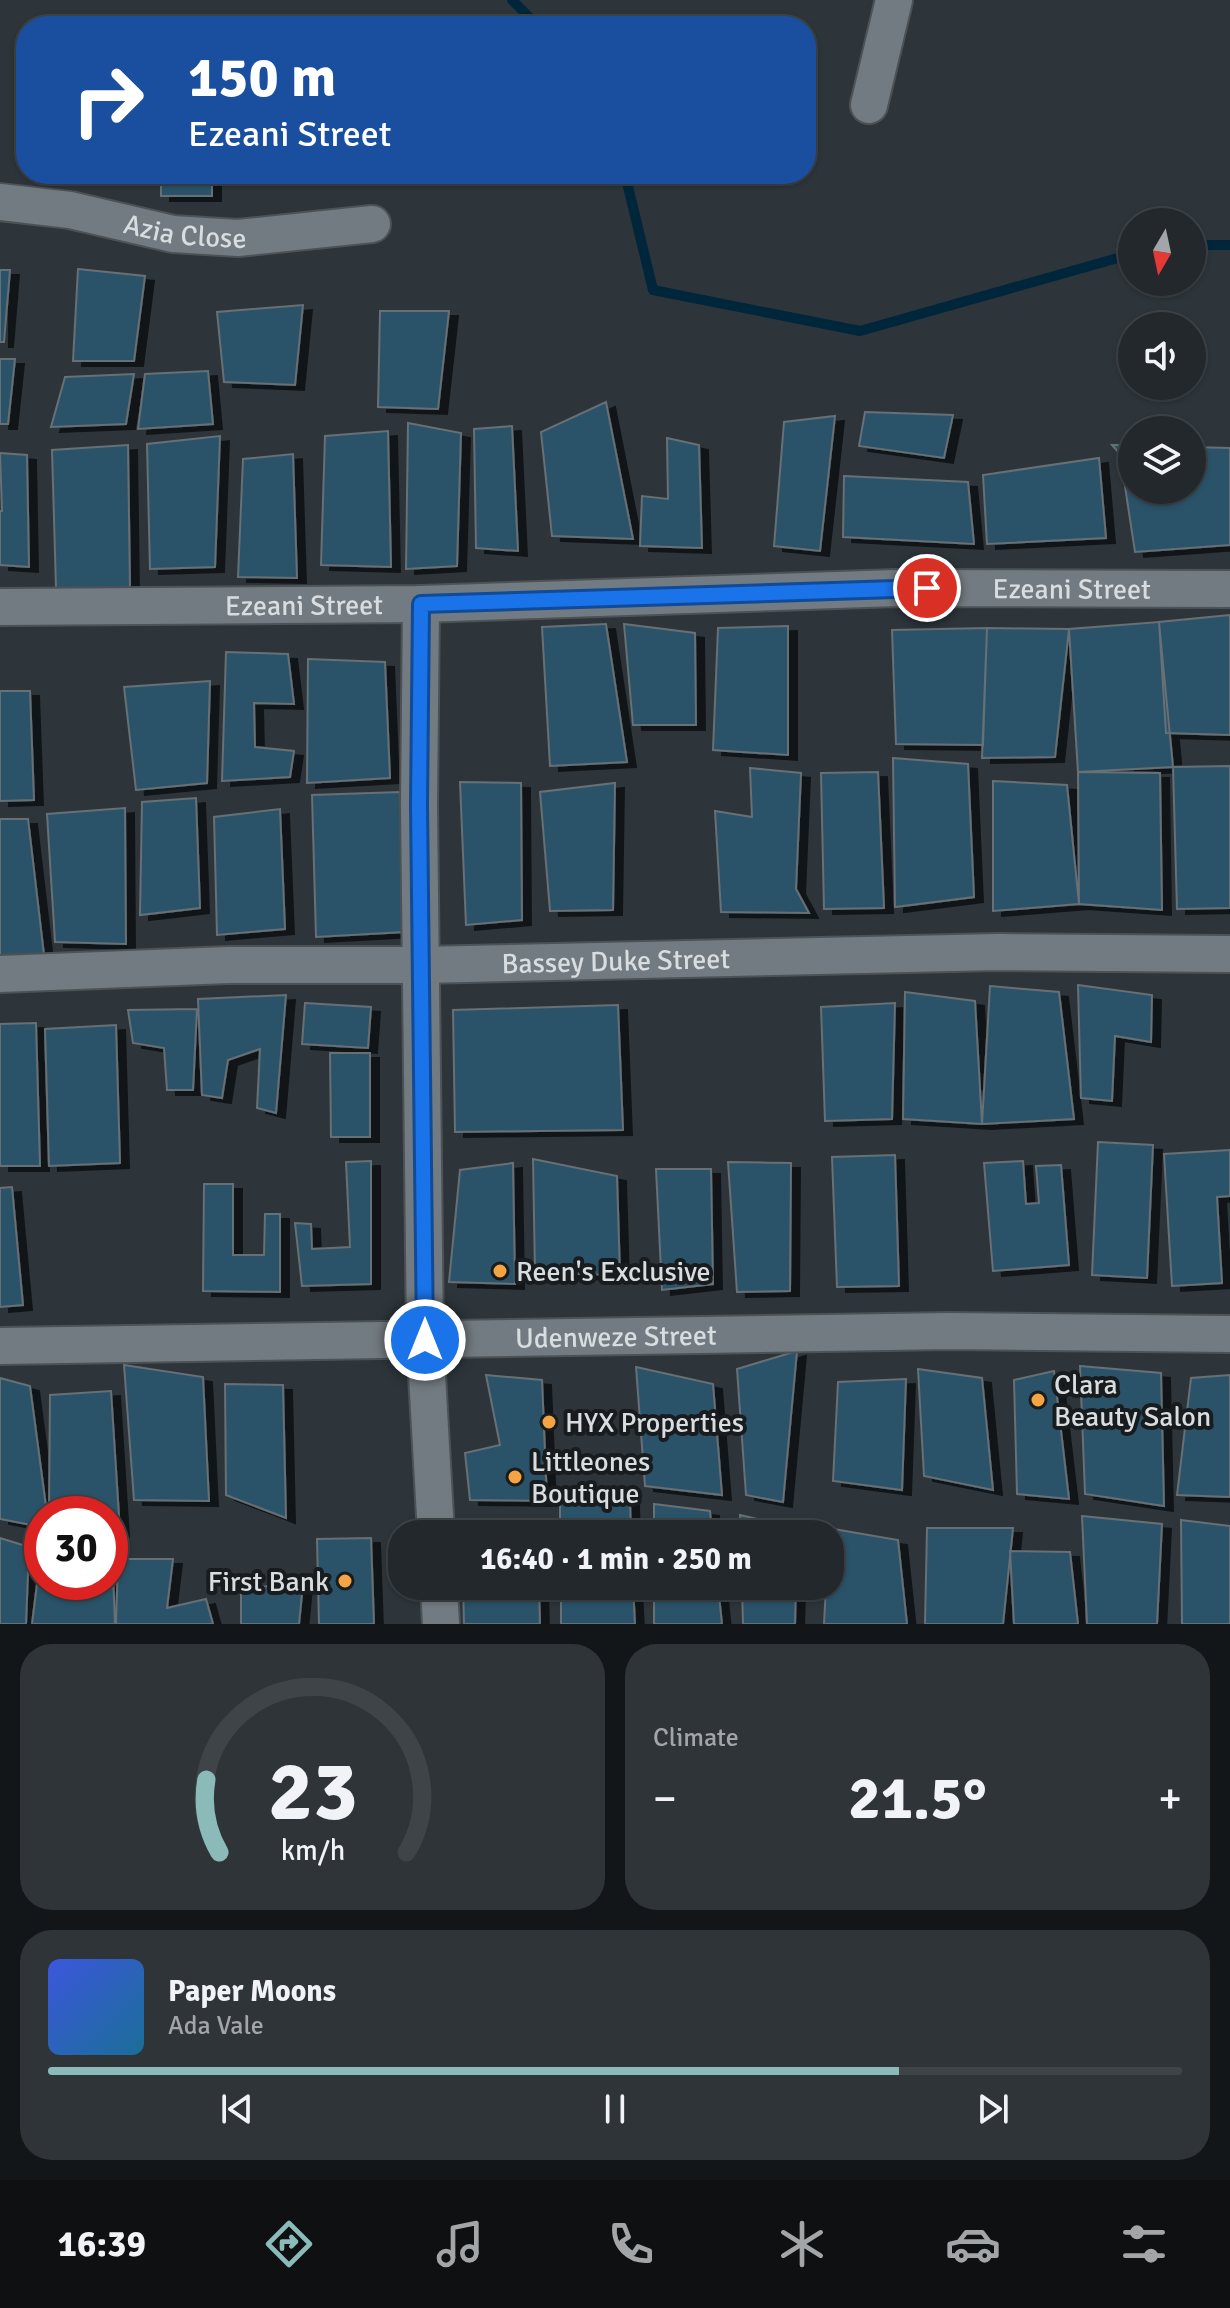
<!DOCTYPE html>
<html lang="en">
<head>
<meta charset="utf-8">
<style>
  :root { --surface:#22282c; --page:#2e3438; --text:#f1f3f6; --muted:#a2a6a9; --line:#3f4448; --accent:#8bbbb9 }
  body { margin:0; font-family:Signika,sans-serif; background:var(--page); color:var(--text); height:100vh; display:flex; flex-direction:column; font-size:30px; white-space:nowrap }
  * { box-sizing:border-box; margin:0 }
  p { font-size:26px; color:var(--muted) }
  .icon { flex:none; width:44px; height:44px; fill:none; stroke:currentColor; stroke-width:2; stroke-linecap:round; stroke-linejoin:round }
  .map { position:relative; height:1624px; overflow:hidden }
  .sheet { display:flex; flex-direction:column; gap:20px; padding:20px; background:#131618; flex:1 }
  .sheet>* { flex:none }
  .guide { position:absolute; left:16px; top:16px; width:800px; height:168px; border-radius:32px; box-shadow:0 2px 6px #0004,0 0 0 2px var(--line); background:#1a4fa0; color:#fff; overflow:hidden }
  .needle { width:52px; rotate:189deg }
  .buttons { position:absolute; left:1118px; top:208px; display:grid; gap:16px }
  .buttons a { display:grid; place-items:center; width:88px; height:88px; border-radius:50%; background:var(--surface); box-shadow:0 2px 6px #0004,0 0 0 2px var(--line); font-size:40px }
  .speed { position:absolute; left:24px; top:1496px; display:flex; gap:16px; font-size:40px; font-weight:700; text-align:center }
  .speed>* { display:grid; place-content:center; width:104px; height:104px; border-radius:50%; background:var(--surface); box-shadow:0 2px 6px #0004,0 0 0 2px var(--line); line-height:1 }
  .speed .limit { border:12px solid #d22; background:#fff; color:#111 }
  .pin { position:absolute; display:grid; place-items:center; width:68px; height:68px; color:#fff; margin:-34px; border:4px solid #fff; border-radius:50%; box-shadow:0 2px 8px #0007 }
  .me { position:absolute; width:88px; margin:-44px; rotate:0deg; stroke-linejoin:round; filter:drop-shadow(0 0 6px #0008) }
  .turn { display:flex; align-items:center; gap:28px; height:168px; padding:0 40px; font-size:36px }
  .turn .icon { width:104px; height:104px; stroke-width:2.5 }
  .turn b { display:block; font-size:56px; line-height:68px }
  .big { font-size:60px; font-weight:700; line-height:1.1 }
  .sheet .card { flex:1; display:flex; flex-direction:column; justify-content:center; gap:12px; min-width:0; padding:0 28px; border-radius:32px; background:var(--page) }
  .sheet .dial { align-items:center; gap:0 }
  .dial svg { height:208px; overflow:visible; fill:none; stroke:var(--line); stroke-width:7; stroke-linecap:round; text-anchor:middle }
  .dial text { fill:var(--text); stroke:none }
  .song { display:flex; align-items:center; gap:24px }
  .cover { width:96px; height:96px; border-radius:12px; background:linear-gradient(135deg,hsl(230 70% 55%),hsl(200 70% 35%)) }
  .played { height:8px; border-radius:4px; background:linear-gradient(90deg,var(--accent) 75%,var(--line) 75%) }
  .keys { display:flex; justify-content:space-around; direction:ltr }
  .heat { display:flex; justify-content:space-between; align-items:center; font-size:44px; direction:ltr }
  .sheet .tiles { flex:1; display:grid; gap:20px; grid-template-columns:1fr 1fr }
  .card:last-child { grid-column:span 2 }
  .trip { position:absolute; left:388px; top:1520px; width:456px; height:80px; border-radius:32px; background:var(--surface); box-shadow:0 2px 6px #0004,0 0 0 2px var(--line); font-weight:700; line-height:80px; text-align:center }
  .tab-bar { display:flex; height:128px; justify-content:space-around; align-items:center; background:#0e1012; color:var(--muted) }
  .tab-bar .icon { width:56px; height:56px }
  .tab-bar .current { color:var(--accent) }
  .tab-bar b { font-size:36px; color:var(--text) }
  .map>svg:first-child { display:block }
  .lines { fill:none; stroke-linecap:round; stroke-linejoin:round }
  .stream { stroke:#00263b; stroke-width:10 }
  .building { fill:#2c5269; stroke:#666f75; stroke-width:2; filter:url(#shadow) }
  .minor-casing { stroke:#4c5256; stroke-width:40 }
  .minor { stroke:#727b81; stroke-width:36 }
  .route-casing { stroke:#114b97; stroke-width:20 }
  .route { stroke:#1a73e8; stroke-width:14 }
  .poi-dot { fill:#f4a443; stroke:#181c1e; stroke-width:3 }
  .labels { text-anchor:middle; stroke-width:8; stroke-linejoin:round; paint-order:stroke }
  .street-label { font-size:28px; fill:#d8dde0; stroke:#181c1e }
  .poi-label { font-size:28px; fill:#d8dde0; stroke:#181c1e; text-anchor:start }
</style>
</head>
<body>
<div class="map">
<svg width="1230" height="1624" viewBox="0 0 1230 1624">
  <defs>
    <filter id="shadow"><feDropShadow dx="9" dy="5" stdDeviation="0" flood-color="#0009"/></filter>
  </defs>
  <rect width="100%" height="100%" fill="#2d353a"/>
  <g class="lines">
    <path class="stream" d="M512,0l26,26
      M625,174l28,116 207,41 272,-77
      M1192,245h38"/>
  </g>
  <path class="building" d="M161,174h51v22h-51z
    M78,269l67,7 -11,85h-61z
    M0,270h10l-6,72h-4z
    M303,305l-8,80 -71,-3 -7,-70z
    M380,311h69l-11,98 -60,-2z
    M0,359h15l-7,65h-8z
    M208,371l5,53 -75,5 7,-55z
    M134,374l-8,50 -75,3 14,-50z
    M606,402l27,137 -81,-3 -11,-104z
    M865,412l88,3 -9,43 -85,-12z
    M835,416l-15,135 -46,-5 10,-124z
    M408,423l53,10 -4,133 -51,3z
    M512,426l6,125 -42,-3 -2,-119z
    M388,431l3,136 -70,-2 4,-129z
    M220,436l-5,131 -65,2 -3,-125z
    M667,438l32,7 3,103 -62,-2 2,-50 26,3z
    M128,445l2,143h-74l-4,-138z
    M1112,445h20v45h60v-43l38,1v97l-95,7 -15,-98z
    M0,453l27,2 2,112 -29,-2v-54h2z
    M293,454l4,124 -59,-1 5,-118z
    M1099,458l7,80 -119,6 -4,-69z
    M844,476l124,6 6,62 -131,-7z
    M1230,615v120l-64,-2 -7,-111z
    M1159,622l14,145 -95,5 -9,-143z
    M606,624l21,138 -77,4 -8,-139z
    M624,624l71,9 1,92h-63z
    M788,626v129l-75,-5 5,-122z
    M987,628l82,1 -14,128 -73,1z
    M987,628l-4,117 -87,-1 -4,-114z
    M226,652l62,2 6,50 -40,-1 1,44 39,4 -4,26 -68,4z
    M308,659l77,3 5,116 -83,5z
    M210,681l-3,102 -71,7 -12,-103z
    M0,691h30l4,109 -34,1z
    M893,758l75,6 6,133 -79,10z
    M1230,766v142l-53,1 -4,-142z
    M750,768l51,5 -5,116 13,24 -88,-1 -6,-101 37,6z
    M878,772l6,136 -60,1 -3,-136z
    M1078,772l82,1 2,137 -83,-6z
    M993,781l74,4 12,119 -86,7z
    M460,782l61,1 1,137 -56,5z
    M615,783l-2,127 -63,1 -10,-119z
    M400,792l5,140 -89,5 -4,-142z
    M196,798l4,110 -60,7 2,-113z
    M125,808l1,136 -71,-2 -8,-128z
    M280,809l5,120 -68,6 -3,-118z
    M0,819h28l16,136 -44,3z
    M1078,985l74,10 -1,47 -36,-6 -3,65 -31,-3z
    M990,986l69,6 15,127 -92,5z
    M905,992l70,9 7,123 -79,-5z
    M286,995l-10,118 -19,-5 3,-59 -32,11 -6,38 -20,-3 -4,-96z
    M305,1003l66,4 -3,41 -66,-4z
    M895,1003l-3,116 -67,2 -4,-114z
    M618,1005l5,125 -168,2 -2,-122z
    M197,1009l-4,81h-26l-3,-42 -31,-5 -5,-33z
    M36,1023l4,143h-40v-142z
    M116,1025l4,138 -71,3 -4,-137z
    M330,1053h40v84h-39z
    M1098,1142l55,3 -6,133 -55,-3z
    M1230,1150v46l-13,1 5,86 -50,3 -8,-132z
    M895,1155l4,131 -62,1 -5,-130z
    M533,1159l84,17 3,99 -85,-2z
    M371,1161v123l-69,2 -7,-63 16,1 1,25 38,-2 -4,-85z
    M1023,1161l3,43 13,-1 -3,-37 25,-1 8,100 -76,6 -9,-108z
    M728,1162l63,1 -1,128 -53,1z
    M513,1163l2,121 -66,-2 11,-112z
    M656,1169h55l2,115 -51,6z
    M204,1184h29v71h31l1,-41h15v78l-77,-1z
    M12,1187l11,118 -23,2v-119z
    M797,1351l-14,151 -37,-7 -9,-126z
    M124,1365l79,12 6,124 -75,-1z
    M1080,1366l81,7 3,133 -79,-12z
    M636,1367l77,17 9,111 -77,-9z
    M918,1369l64,9 11,112 -69,-14z
    M1054,1371l15,128 -52,-5 -3,-114z
    M486,1375l56,5 5,121 -77,-1 -5,-47 35,-8z
    M1230,1375v122l-53,-2 14,-117z
    M0,1378l30,8 17,128h-5v13l-42,-8z
    M906,1379l-4,111 -69,-9 5,-99z
    M225,1384l58,1 3,133 -60,-23z
    M111,1391l9,141 -10,-1v-17h-61l1,-119z
    M560,1497l70,3 1,34h-71z
    M654,1504l56,7 2,23h-58z
    M740,1515l57,13 -1,6h-55z
    M1082,1516l80,8 -5,100h-70z
    M536,1520l1,14h-77l-1,-12z
    M1181,1520l49,6v98h-48z
    M828,1528l70,12 9,84h-83l2,-38h4z
    M927,1528h86l-10,96h-78z
    M0,1538l29,9 -3,77h-26z
    M371,1538l3,86h-55l-2,-85z
    M42,1544v38h68v-33h2l3,75h-83z
    M1010,1551l60,1 8,72h-64z
    M118,1559h55l-6,49 39,-9 7,25h-97z
    M303,1584l-4,40h-58v-36z
    M463,1586h76l1,38h-76z
    M561,1586h72l2,38h-74z
    M654,1586h64l4,38h-68z
    M742,1586h54l-1,38h-52z"/>
  <g class="lines">
    <defs>
      <g id="minor">
        <path d="M869,105l25,-105"/>
        <path id="s1" d="M0,202l70,8 103,24 65,4 134,-14"/>
        <path d="M421,604l-2,201 6,535 11,194"/>
        <path id="s2" d="M0,607l421,-3 475,-16 334,1"/>
        <path id="s3" d="M0,974l228,-9h194l576,-13 232,2"/>
        <path id="s4" d="M0,1346l949,-15 281,3"/>
        <path d="M439,1586l2,38"/>
      </g>
    </defs>
    <use href="#minor" class="minor-casing"/>
    <use href="#minor" class="minor"/>
  </g>
  <g class="lines">
    <defs>
      <path id="route" d="M425,1340l-6,-535 2,-201 506,-16"/>
    </defs>
    <use href="#route" class="route-casing"/>
    <use href="#route" class="route"/>
  </g>
  <g class="poi-dot">
    <circle cx="500" cy="1271" r="8"/>
    <circle cx="1038" cy="1400" r="8"/>
    <circle cx="549" cy="1422" r="8"/>
    <circle cx="515" cy="1477" r="8"/>
    <circle cx="345" cy="1581" r="8"/>
  </g>
  <g class="labels">
    <g class="street-label">
      <text dy="10" stroke="none"><textPath href="#s1" startOffset="188">Azia Close</textPath></text>
      <text dy="10" stroke="none"><textPath href="#s2" startOffset="1072">Ezeani Street</textPath></text>
      <text dy="10" stroke="none"><textPath href="#s2" startOffset="304">Ezeani Street</textPath></text>
      <text dy="10" stroke="none"><textPath href="#s3" startOffset="616">Bassey Duke Street</textPath></text>
      <text dy="10" stroke="none"><textPath href="#s4" startOffset="616">Udenweze Street</textPath></text>
    </g>
    <g class="poi-label">
      <text x="516" y="1281">Reen's Exclusive</text>
      <text x="1054" y="1394">Clara<tspan x="1054" dy="32">Beauty Salon</tspan></text>
      <text x="565" y="1432">HYX Properties</text>
      <text x="531" y="1471">Littleones<tspan x="531" dy="32">Boutique</tspan></text>
      <text x="329" y="1591" text-anchor="end">First Bank</text>
    </g>
  </g>
</svg>
<div class="buttons">
<a><svg class="needle" viewBox="-14 -14 28 28"><path d="M0-13l5 13h-10z" fill="#e53935"/><path d="M0 13l5-13h-10z" fill="#a2a6a9"/></svg></a>
<a><svg class="icon" aria-label="sound" viewBox="0 0 24 24"><path d="M4 9h4l5-4v14l-5-4H4zM17 9q2 3 0 6"/></svg></a>
<a><svg class="icon" aria-label="layers" viewBox="0 0 24 24"><path d="M12 4l9 5-9 5-9-5zM3 14l9 5 9-5"/></svg></a>
</div>
<div class="speed"><div class="limit">30</div></div>
<div class="pin" style="left:927px;top:588px;background:#d93025"><svg class="icon" aria-label="arrive" viewBox="0 0 24 24"><path d="M6 21V4h12l-3 4 3 4H6"/></svg></div>
<svg class="me" style="left:425px;top:1340px" viewBox="-20 -20 40 40"><circle r="17" fill="#1a73e8" stroke="#fff" stroke-width="3"/><path d="M0-11L8 9 0 5-8 9z" fill="#fff"/></svg>
<div class="trip">16:40 · 1 min · 250 m</div>
<div class="guide">
<div class="turn"><svg class="icon" aria-label="right" viewBox="0 0 24 24"><path d="M7 20v-9h11M14 6l5 5-5 5"/></svg><div><b>150 m</b>Ezeani Street</div></div>
</div>
</div>
<section class="sheet">
<div class="tiles">
<div class="card dial"><svg viewBox="0 0 100 80">
<path d="M14 69A42 42 0 1 1 86 69"/>
<path d="M14 69A42 42 0 0 1 9 41" stroke="#8bbbb9"/>
<text x="50" y="56" font-size="32" font-weight="700">23</text>
<text x="50" y="72" font-size="11">km/h</text>
</svg></div>
<div class="card"><p>Climate</p>
<div class="heat"><a>−</a><b class="big">21.5°</b><a>+</a></div>
</div>
<div class="card">
<div class="song"><i class="cover"></i><div><b>Paper Moons</b><p>Ada Vale</p></div></div>
<div class="played"></div>
<div class="keys"><svg class="icon" aria-label="previous" viewBox="0 0 24 24"><path d="M18 5L8 12l10 7zM5 5v14"/></svg><svg class="icon" aria-label="pause" viewBox="0 0 24 24"><path d="M8 5v14M16 5v14"/></svg><svg class="icon" aria-label="next" viewBox="0 0 24 24"><path d="M6 5l10 7-10 7zM19 5v14"/></svg></div>
</div>
</div>
</section>
<nav class="tab-bar">
<b>16:39</b>
<svg class="icon current" aria-label="directions" viewBox="0 0 24 24"><path d="M12 3l9 9-9 9-9-9zM9 14v-3h6M13 9l2 2-2 2"/></svg>
<svg class="icon" aria-label="music" viewBox="0 0 24 24"><path d="M9 18V5l10-2v13"/><circle cx="6" cy="18" r="3"/><circle cx="16" cy="16" r="3"/></svg>
<svg class="icon" aria-label="phone" viewBox="0 0 24 24"><path d="M5 4h4l2 5-3 2q2 4 5 5l2-3 5 2v4C11 20 4 13 5 4z"/></svg>
<svg class="icon" aria-label="climate" viewBox="0 0 24 24"><path d="M12 3v18M4 7l16 10M4 17L20 7"/></svg>
<svg class="icon" aria-label="car" viewBox="0 0 24 24"><path d="M5 17H2v-5l4-1 3-4h7l3 4 3 1v5h-3M9 17h6M6 11h13"/><circle cx="7" cy="17" r="2"/><circle cx="17" cy="17" r="2"/></svg>
<svg class="icon" aria-label="filters" viewBox="0 0 24 24"><path d="M4 7h16M4 17h16"/><circle cx="9" cy="7" r="2"/><circle cx="15" cy="17" r="2"/></svg>
</nav>
</body>
</html>
